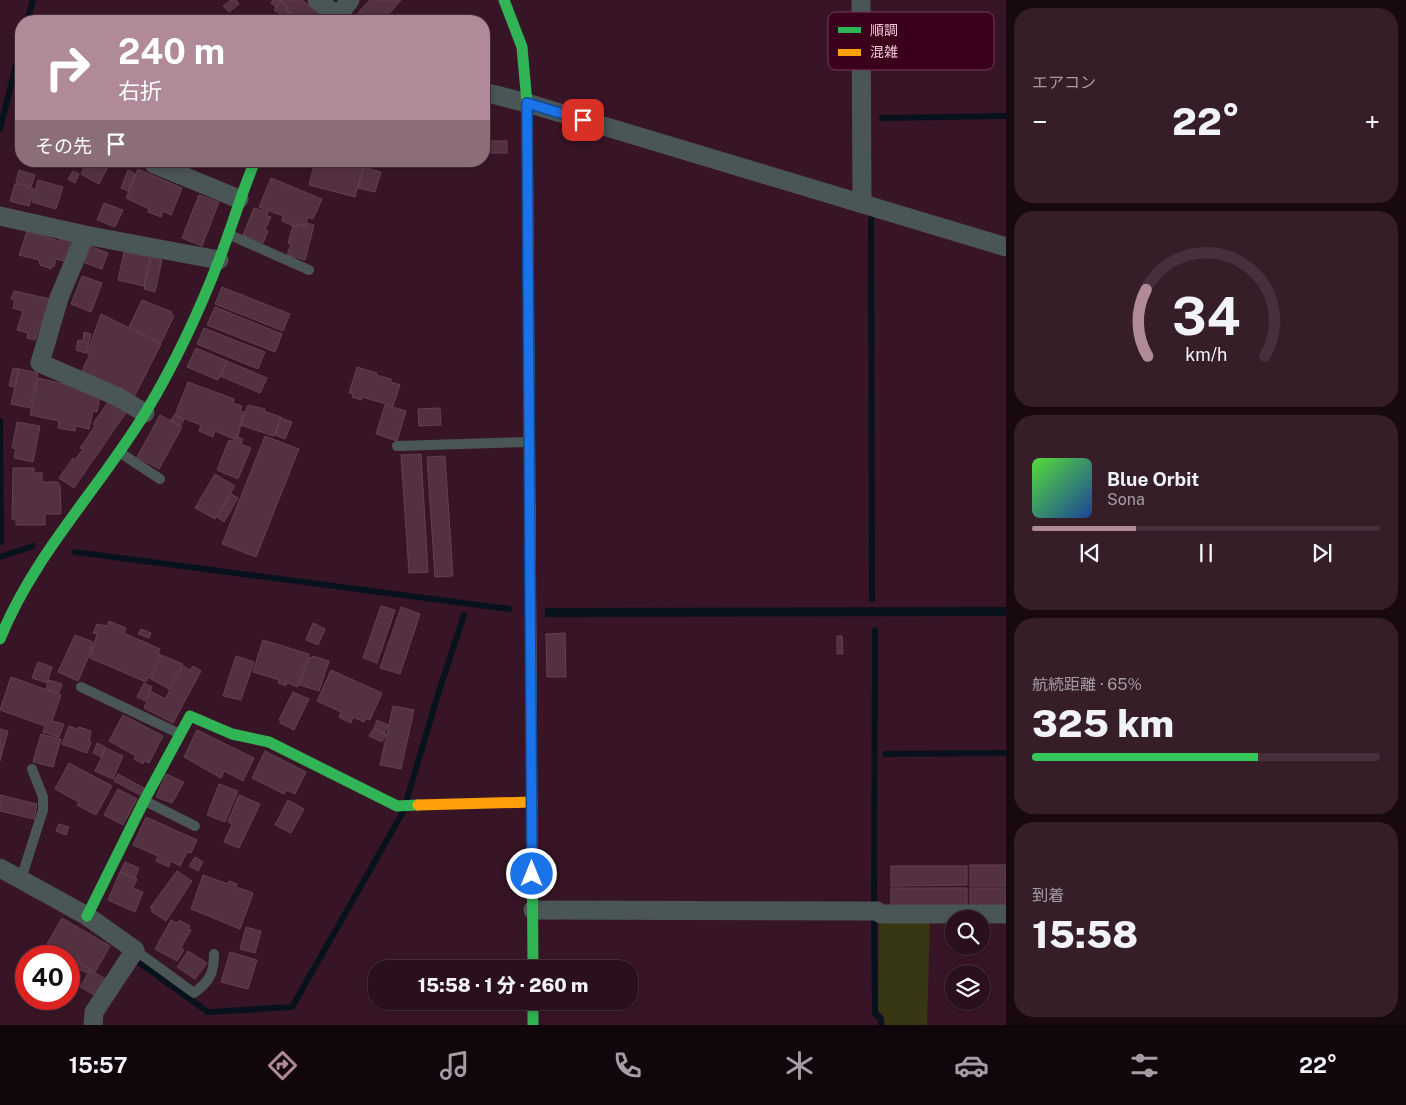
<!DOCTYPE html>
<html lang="ja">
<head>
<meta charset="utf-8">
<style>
  :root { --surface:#2a101c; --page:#361e29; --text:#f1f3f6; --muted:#a59da3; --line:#46303b; --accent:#b08a98 }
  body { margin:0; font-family:"Public Sans","Noto Sans JP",sans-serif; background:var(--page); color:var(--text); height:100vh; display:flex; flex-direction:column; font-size:19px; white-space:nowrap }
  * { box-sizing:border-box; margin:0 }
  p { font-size:16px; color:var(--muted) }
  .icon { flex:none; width:28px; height:28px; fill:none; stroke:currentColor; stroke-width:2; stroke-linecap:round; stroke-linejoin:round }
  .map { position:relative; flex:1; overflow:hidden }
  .drawer { display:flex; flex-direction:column; gap:8px; padding:8px; background:#17090f; width:400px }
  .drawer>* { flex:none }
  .guide { position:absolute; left:15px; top:15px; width:475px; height:152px; border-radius:20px; box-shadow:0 2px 8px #0003,0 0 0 1px var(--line); background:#b08a98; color:#fff; overflow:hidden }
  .buttons { position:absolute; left:945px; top:910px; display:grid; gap:10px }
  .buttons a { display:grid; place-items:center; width:45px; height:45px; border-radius:50%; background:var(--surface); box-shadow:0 2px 8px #0003,0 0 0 1px var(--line); font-size:25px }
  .speed { position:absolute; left:15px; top:945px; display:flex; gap:10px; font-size:25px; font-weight:700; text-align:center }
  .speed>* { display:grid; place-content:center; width:65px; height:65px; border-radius:50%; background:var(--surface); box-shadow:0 2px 8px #0003,0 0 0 1px var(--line); line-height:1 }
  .speed .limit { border:8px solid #d22; background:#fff; color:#111 }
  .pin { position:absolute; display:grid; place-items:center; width:42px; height:42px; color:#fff; margin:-21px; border-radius:10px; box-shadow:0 2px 8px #0006 }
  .me { position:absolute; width:55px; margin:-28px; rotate:0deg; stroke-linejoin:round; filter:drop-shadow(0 0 4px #0008) }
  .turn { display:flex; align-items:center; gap:18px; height:105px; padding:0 20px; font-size:22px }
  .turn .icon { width:65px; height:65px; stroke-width:2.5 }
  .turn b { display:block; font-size:35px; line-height:42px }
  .then { display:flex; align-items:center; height:48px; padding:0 20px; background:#0003; gap:10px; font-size:19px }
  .big { font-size:38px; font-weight:800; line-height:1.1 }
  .drawer .card { flex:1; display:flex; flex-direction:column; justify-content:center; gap:8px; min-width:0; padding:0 18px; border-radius:20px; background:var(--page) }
  .drawer .dial { align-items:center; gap:0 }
  .dial svg { height:130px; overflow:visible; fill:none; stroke:var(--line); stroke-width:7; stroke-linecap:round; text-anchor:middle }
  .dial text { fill:var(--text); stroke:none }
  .song { display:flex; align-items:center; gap:15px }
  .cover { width:60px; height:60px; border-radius:8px; background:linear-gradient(135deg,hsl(110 70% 55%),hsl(220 70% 35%)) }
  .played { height:5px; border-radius:2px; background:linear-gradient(90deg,var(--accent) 30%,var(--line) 30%) }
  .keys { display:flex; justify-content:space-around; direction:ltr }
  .heat { display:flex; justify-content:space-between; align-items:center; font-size:28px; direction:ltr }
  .charge { height:8px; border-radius:4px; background:linear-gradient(90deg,#34c759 65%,var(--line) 0) }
  .trip { position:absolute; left:368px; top:960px; width:270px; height:50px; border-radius:20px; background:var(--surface); box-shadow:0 2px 8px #0003,0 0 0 1px var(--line); font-weight:800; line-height:50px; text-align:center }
  .menu { display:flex; height:80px; justify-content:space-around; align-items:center; background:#11060b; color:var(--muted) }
  .menu .icon { width:35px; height:35px }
  .menu .on { color:var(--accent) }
  .menu b { font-size:22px; color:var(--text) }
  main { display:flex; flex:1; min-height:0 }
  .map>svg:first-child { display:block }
  .green { fill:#373813 }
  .water { fill:#07121d }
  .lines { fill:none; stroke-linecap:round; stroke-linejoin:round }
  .stream { stroke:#07121d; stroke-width:6 }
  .building { fill:#543141; stroke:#60424f }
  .lane { stroke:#4a5556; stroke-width:10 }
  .street { stroke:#4a5556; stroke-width:19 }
  .fast { stroke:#30b455; stroke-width:11 }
  .slow { stroke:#ff9f0a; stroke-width:11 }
  .route-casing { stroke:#114b97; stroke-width:12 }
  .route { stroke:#1a73e8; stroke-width:9 }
  .key { fill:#3b001c; stroke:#723c54; stroke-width:1 }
  .key-label { font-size:14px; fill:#f1c9d5 }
</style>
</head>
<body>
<main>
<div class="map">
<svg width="1006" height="1025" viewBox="0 0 1006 1025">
  <rect width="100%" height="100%" fill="#381526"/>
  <path class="green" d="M930,917l-3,108h-42l-1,-8 -6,-7 1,-91z"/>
  <path class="water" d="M1006,607v9l-461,1v-9z"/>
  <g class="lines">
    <path class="stream" d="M27,21l6,-21
      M882,118l124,-2
      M0,129l21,-84
      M871,218l1,381
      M0,421l1,121
      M75,552l434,57
      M0,557l33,-11
      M885,754l121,-1
      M407,799l32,-108 25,-76
      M874,905l1,-275
      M874,917l1,97 6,5v6
      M141,964l67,48 84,-5 111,-195"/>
  </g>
  <path class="building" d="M231,0h5l3,4 -10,8 -6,-6z
    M273,0h29l17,13 -6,8h-6l-7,-5 -2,3 -12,-9 2,-3 -8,-6 -4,6 -5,-4z
    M370,0h31l-18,21h-22l-6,-5z
    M280,1l8,6 -2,3 12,9 2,-3 7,5h-17l-16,-11z
    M487,141h20v12h-20z
    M87,161h24l-12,23 -18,-10z
    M315,161h28l20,6 -8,30 -46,-12z
    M364,167l17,5 -6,20 -17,-4z
    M138,169l44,19 -11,27 -8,-4 -2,6 -13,-5 1,-3 -23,-11z
    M19,170l16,5 -4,12 -15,-4z
    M128,170l8,4 -8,17 -7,-3z
    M73,171l6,3 -4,9 -7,-4z
    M271,178l51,21 -9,20 -5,-2 -3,9 -7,-4 -2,5 -14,-6 1,-5 -24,-9z
    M38,180l25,7 -7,22 -24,-7z
    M15,184l19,5 -5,17 -19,-5z
    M199,195l20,7 -17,44 -20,-8z
    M104,203l19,7 -8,17 -18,-7z
    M254,208l14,4 -1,4 4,1 -6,13 3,1 -5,12 -20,-8z
    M307,223l7,2 -9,35 -18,-5 4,-11 -3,-1 5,-17 4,1 1,-3 8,3z
    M27,231l32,10 1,-3 11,4 -6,19 -9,-2 -2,8 -3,-1v3l-11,-4 -1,-5 -20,-5z
    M87,245l21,8 -6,16 -22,-8z
    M124,252l26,5 -6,29 -26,-6z
    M151,257l11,3 -7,32 -11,-3z
    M82,276l20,7 -11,29 -20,-8z
    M222,287l68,27 -7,17 -68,-27z
    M14,291l36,8 -15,41 -8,-2 1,-5 -11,-3 6,-19 -10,-3 2,-8 -4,-1z
    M142,300l30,12 -1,2 3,2 -13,27 -32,-16z
    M215,307l67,27 -7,18 -68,-27z
    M101,314l60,30 -27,53 -52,-26 8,-17 -3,-1z
    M204,328l61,24 -7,17 -61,-25z
    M84,332l7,2 -5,19 -10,-3 2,-10 5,1z
    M196,348l31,13 -9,19 -31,-13z
    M227,361l40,17 -7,15 -40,-17z
    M357,367l20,6 -1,2 15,4v3l9,3 -7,21 -31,-9 -1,3 -9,-3 1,-3 -4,-1z
    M13,368l6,1 -4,18 -6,-1z
    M19,369l19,4 -8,35 -19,-4z
    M38,378l47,11 15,8 -3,15 -4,-1 -4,18 -13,-3 -1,5 -17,-3 1,-7 -29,-6z
    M188,382l46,17 -1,4 9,3 -2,5 4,1 -6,24 -3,-1 -1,4 -19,-8 -2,6 -14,-6 2,-6 -26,-10z
    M110,399l17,12 -53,77 -15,-10 14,-20 2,2 8,-11 -3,-1 15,-22 -2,-2z
    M248,405l17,4 -1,2 17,6 -7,19 -34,-11z
    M385,405l21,6 -9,30 -21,-7z
    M440,408l1,17 -22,1 -1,-17z
    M160,415l22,12 -23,42 -22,-12z
    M174,415l10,5 -3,5 -10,-5z
    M281,418l11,4 -7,17 -10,-4z
    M17,422l23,4 -7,36 -19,-4 2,-9 -4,-1z
    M236,436l7,3 -2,5 10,4 -13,31 -21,-9 12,-30 5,1z
    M265,436l34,13 -43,108 -34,-13z
    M421,454l7,118 -19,1 -8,-118z
    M445,456l8,120 -18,1 -8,-120z
    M13,468h21v5h8v9h16v3h2l1,29h-16v11h-29v-6h-4z
    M215,474l20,12 -20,33 -20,-11z
    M231,494l7,4 -14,24 -7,-5z
    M381,606l14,4 -18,53 -14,-5z
    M401,607l19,7 -20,60 -20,-6z
    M109,621l17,7 -2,5 36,16 -2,5h2l-10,24 -2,-1 -2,5 -56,-24 7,-24 -4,-1 4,-9 10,2z
    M313,623l12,6 -7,16 -12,-5z
    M141,629l10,4 -2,5 -11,-4z
    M565,633l1,44h-19l-1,-43z
    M75,635l18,7 -2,5h2l-15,34 -20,-9z
    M837,636h5l1,18h-6z
    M263,640l46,14 -11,33 -11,-4 -1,3 -8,-3 1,-3 -26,-8z
    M161,655l22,9 -14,25 -18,-10z
    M236,656l18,6 -13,38 -18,-4z
    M313,656l16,5 -10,30 -19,-6 9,-28 3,1z
    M38,662l14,5 -5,16 -15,-5z
    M183,666l7,4 3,-4 8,5 -28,52 -29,-15 7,-17 14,8z
    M331,670l51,23 -12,27 -5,-2 -1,4 -11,-5 -2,6 -12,-6 2,-5 -24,-11z
    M11,677l50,18 -9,26 12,3 -5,13 -16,-5 2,-6 -45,-16z
    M49,680l13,4 -3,9 -13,-4z
    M144,683l8,4 -7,14 -8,-4z
    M293,692l16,7 -15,31 -14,-7 1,-2 -2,-1z
    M393,706l21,4 -13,59 -21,-4z
    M123,715l40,21 -14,27 -5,-2 -1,3 -9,-5 2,-3 -27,-15z
    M377,720l11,5 -4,8 -10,-5z
    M69,726l9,3 1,-2 12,4 -2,10 2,1 -4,11 -25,-9z
    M0,729l8,2 -8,30z
    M373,729l13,5 -4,8 -13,-6z
    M197,730l57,28 -11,23 -19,-10 -3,7 -37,-21z
    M41,734l20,5 -8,28 -20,-5z
    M97,743l8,4 -4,10 -8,-4z
    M106,748l17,8 -10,23 -18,-8z
    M265,751l41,21 -11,22 -9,-4 -2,4 -32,-16z
    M69,763l43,23 -16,29 -19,-10 2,-3 -24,-13z
    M118,774l26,14 -4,7 -26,-14z
    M166,774l18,8 -12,21 -16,-6z
    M219,784l19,7 -13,31 -18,-7z
    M118,789l19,10 -14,26 -19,-10z
    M0,795l37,9 -3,15 -34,-8z
    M239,795l21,9 -21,44 -15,-6 8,-18 -4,-2z
    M288,800l16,9 -13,24 -16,-8z
    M146,817l51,23 -6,13 -4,-1 -7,14 -9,-5 -2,6 -13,-6 2,-5 -25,-11z
    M59,824l10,3 -3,8 -10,-4z
    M195,857l8,5 -5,9 -9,-5z
    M125,862l14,6 -4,10 -15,-6z
    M970,865h36v21h-36z
    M891,866h76v19l-76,1z
    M177,871l15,10 -26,40 -15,-10 2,-2 -3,-1z
    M120,872l17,7 -4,9 10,4 -8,20 -27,-12z
    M203,875l25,9 1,-3 8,3 -1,3 17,6 -13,36 -49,-20z
    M891,888h76v20h-76z
    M970,888h36v20h-36z
    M62,918l48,28 -15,26 -48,-28z
    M171,920l6,3 2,-3 11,6 -2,3 3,1 -10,18 3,2 -7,11 -22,-12z
    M246,927l15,4 -6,22 -15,-4z
    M188,951l19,12 -12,16 -18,-12z
    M230,952l27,8 -9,29 -27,-7z
    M69,957l21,12 -3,4 -18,-8z
    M90,970l16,9 -10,17 -16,-9z
    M69,983l9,7 -5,7 -4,-3z"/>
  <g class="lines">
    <path class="lane" d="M228,234l81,36
      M397,446l131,-4
      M119,452l41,27
      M81,687l99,47
      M145,801l50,25
      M21,879l22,-69v-13l-11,-28
      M135,950l59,43c16,-12 20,-20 20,-39"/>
    <path class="street" d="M317,0l27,21
      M861,0l1,203
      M334,21l16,-21
      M484,92l43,11 479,144
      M154,164l85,35
      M0,216l85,19 134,25
      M85,235l-26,63 -19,65 78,34 27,16
      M0,868l87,48 48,34 -41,62 -1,13
      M533,910l334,1h10l4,3h125"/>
    <path class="fast" d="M504,0l18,47 5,56 3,402
      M0,639c34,-85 100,-151 147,-229 28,-47 52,-98 72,-150 13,-33 22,-66 36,-99
      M531,674l2,295
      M87,916l57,-115 46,-85 42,18 37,8 128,64 21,-1
      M533,1001v24"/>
    <path class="slow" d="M530,505l1,169
      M418,805l114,-3"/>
  </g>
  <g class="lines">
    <defs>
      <path id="route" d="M532,874l-5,-771 56,17"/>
    </defs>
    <use href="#route" class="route-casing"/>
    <use href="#route" class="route"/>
  </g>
  <rect x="828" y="12" width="166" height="58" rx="8" class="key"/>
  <rect x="838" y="27" width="23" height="6" fill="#30b455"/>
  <rect x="838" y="49" width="23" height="7" fill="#ff9f0a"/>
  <g class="key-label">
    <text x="870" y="35">順調</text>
    <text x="870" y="57">混雑</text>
  </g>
</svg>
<div class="buttons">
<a><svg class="icon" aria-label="search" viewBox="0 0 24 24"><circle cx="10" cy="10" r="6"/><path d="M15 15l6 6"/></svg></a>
<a><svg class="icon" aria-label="layers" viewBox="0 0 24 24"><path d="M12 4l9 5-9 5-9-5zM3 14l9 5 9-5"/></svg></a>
</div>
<div class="speed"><div class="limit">40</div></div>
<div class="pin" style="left:583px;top:120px;background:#d93025"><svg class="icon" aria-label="arrive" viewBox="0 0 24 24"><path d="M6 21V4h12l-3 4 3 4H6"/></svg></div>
<svg class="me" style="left:532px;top:874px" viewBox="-20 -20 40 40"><circle r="17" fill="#1a73e8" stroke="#fff" stroke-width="3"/><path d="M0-11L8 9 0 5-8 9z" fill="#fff"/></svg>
<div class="trip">15:58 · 1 分 · 260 m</div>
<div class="guide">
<div class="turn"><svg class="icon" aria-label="right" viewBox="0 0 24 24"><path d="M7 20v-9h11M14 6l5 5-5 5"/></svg><div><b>240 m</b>右折</div></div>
<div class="then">その先<svg class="icon" aria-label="arrive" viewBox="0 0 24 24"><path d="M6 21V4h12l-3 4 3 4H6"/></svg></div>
</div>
</div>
<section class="drawer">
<div class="card"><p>エアコン</p>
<div class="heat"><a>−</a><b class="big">22°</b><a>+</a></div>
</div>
<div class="card dial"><svg viewBox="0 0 100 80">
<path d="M14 69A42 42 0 1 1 86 69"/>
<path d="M14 69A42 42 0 0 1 13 28" stroke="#b08a98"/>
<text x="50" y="56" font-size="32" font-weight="700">34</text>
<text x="50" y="72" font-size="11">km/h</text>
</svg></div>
<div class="card">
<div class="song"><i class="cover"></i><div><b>Blue Orbit</b><p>Sona</p></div></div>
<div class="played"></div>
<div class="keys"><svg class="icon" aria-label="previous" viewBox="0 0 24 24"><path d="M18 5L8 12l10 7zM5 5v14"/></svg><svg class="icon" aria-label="pause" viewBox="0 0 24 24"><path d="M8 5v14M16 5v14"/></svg><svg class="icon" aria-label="next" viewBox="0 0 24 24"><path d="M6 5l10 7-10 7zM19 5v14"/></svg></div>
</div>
<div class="card"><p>航続距離 · 65%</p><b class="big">325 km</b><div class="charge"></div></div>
<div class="card"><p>到着</p><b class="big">15:58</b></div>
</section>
</main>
<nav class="menu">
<b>15:57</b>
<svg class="icon on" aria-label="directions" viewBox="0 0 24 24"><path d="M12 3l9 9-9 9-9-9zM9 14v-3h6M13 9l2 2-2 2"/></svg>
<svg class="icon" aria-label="music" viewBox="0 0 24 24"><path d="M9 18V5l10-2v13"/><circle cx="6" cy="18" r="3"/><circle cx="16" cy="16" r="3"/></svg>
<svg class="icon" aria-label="phone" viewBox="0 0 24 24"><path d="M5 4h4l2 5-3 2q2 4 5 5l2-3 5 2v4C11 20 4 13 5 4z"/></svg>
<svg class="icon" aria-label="climate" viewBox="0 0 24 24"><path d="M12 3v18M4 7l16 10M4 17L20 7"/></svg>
<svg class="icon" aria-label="car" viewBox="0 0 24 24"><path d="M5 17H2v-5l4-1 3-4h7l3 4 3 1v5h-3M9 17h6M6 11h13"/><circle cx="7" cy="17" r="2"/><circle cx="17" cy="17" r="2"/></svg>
<svg class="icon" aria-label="filters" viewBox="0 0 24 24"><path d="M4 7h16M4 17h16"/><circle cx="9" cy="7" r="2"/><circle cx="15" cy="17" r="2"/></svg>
<b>22°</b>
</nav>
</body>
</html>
